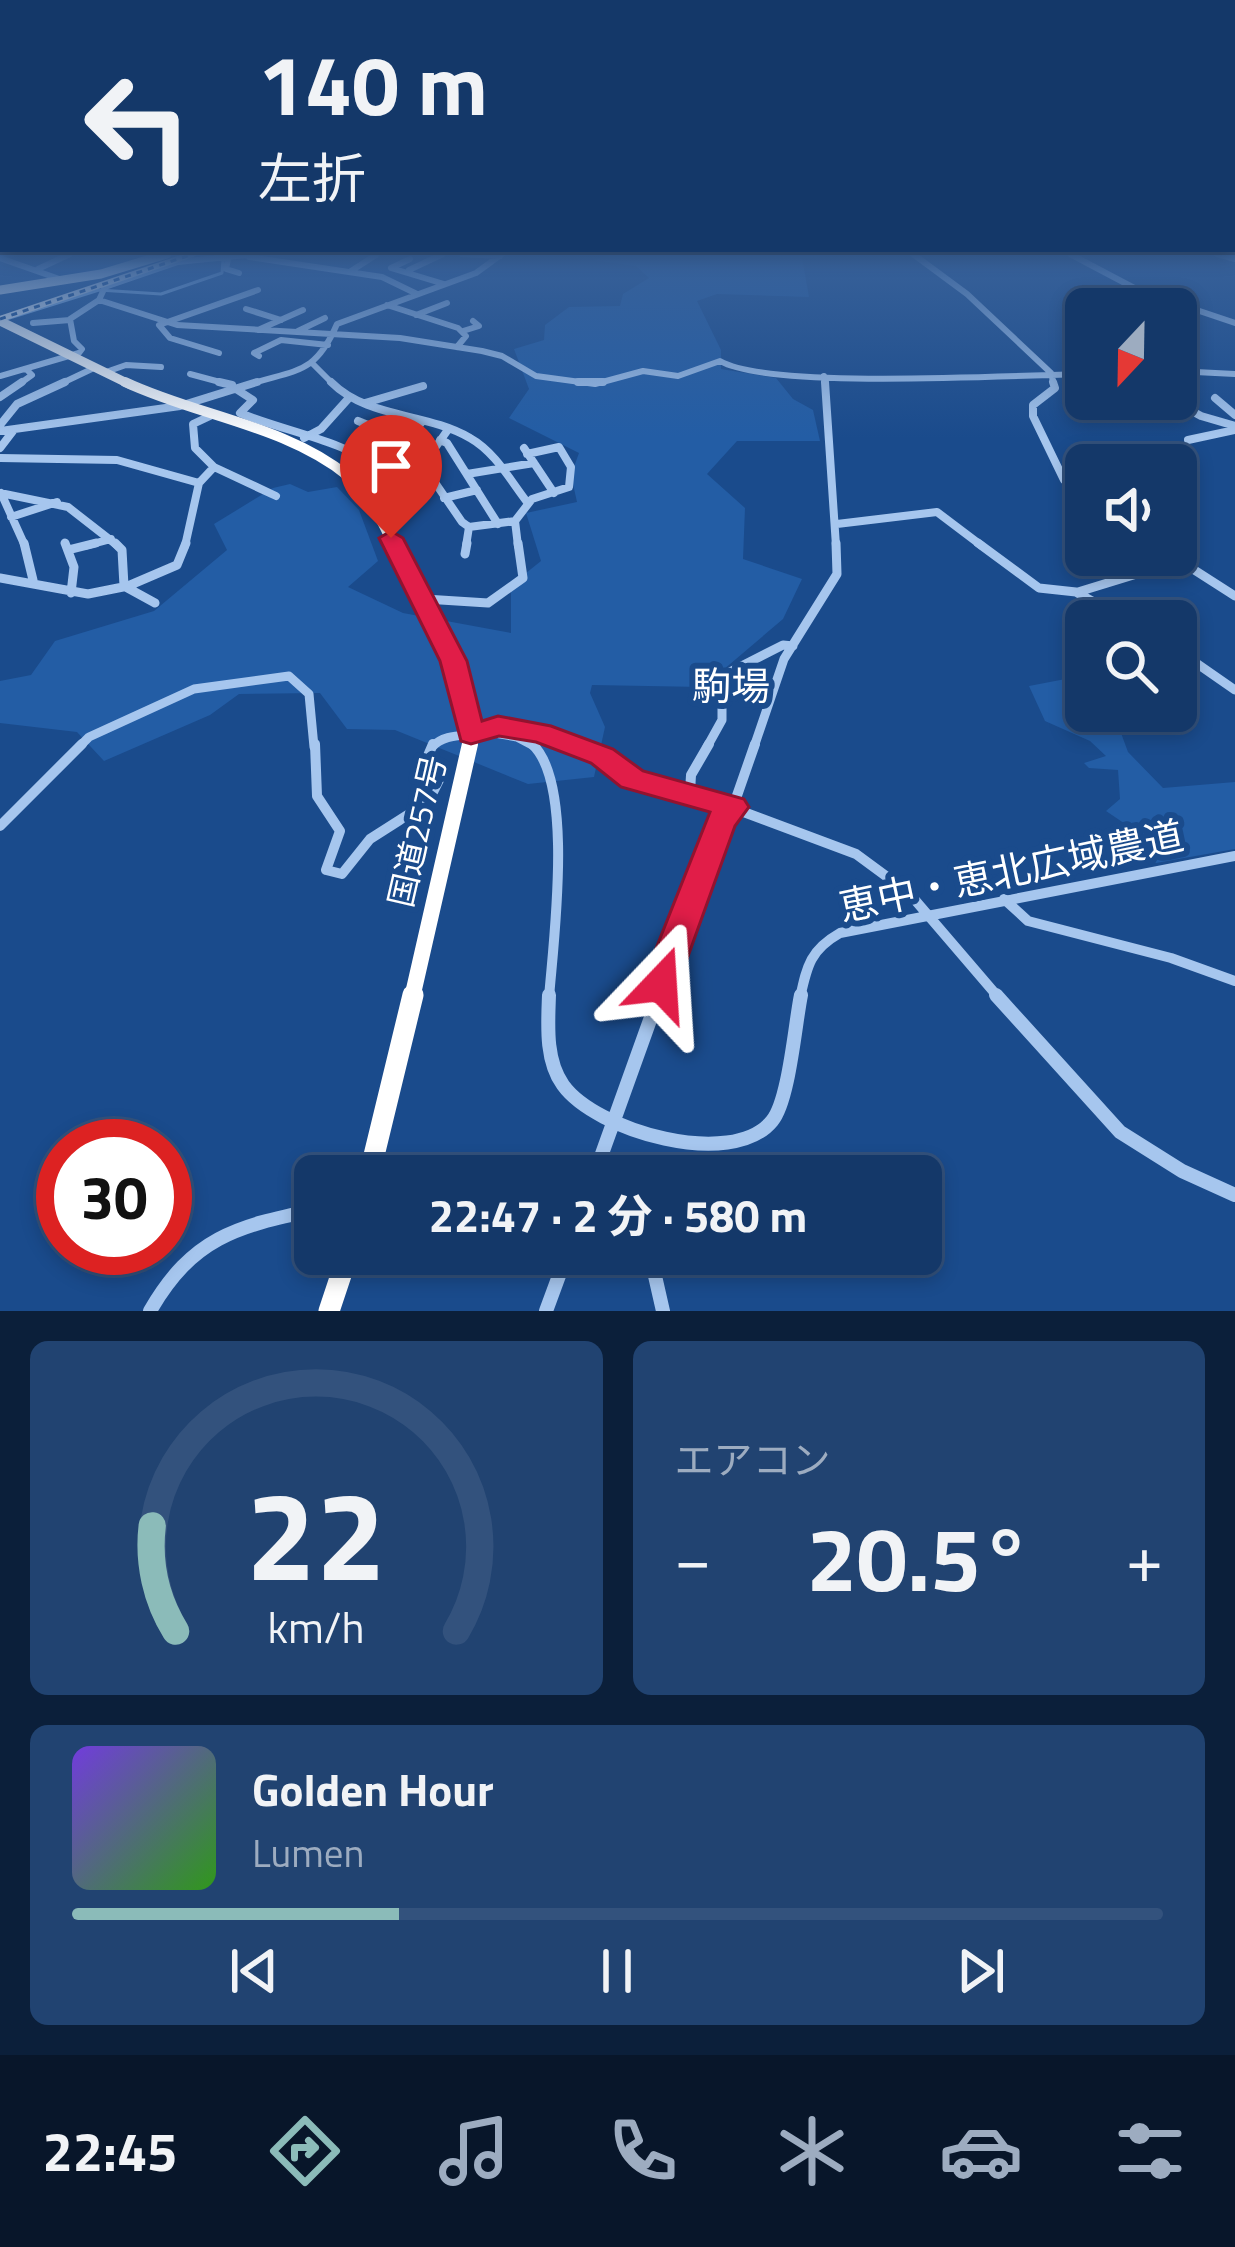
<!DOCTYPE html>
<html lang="ja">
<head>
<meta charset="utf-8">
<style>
  :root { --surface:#143869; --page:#214371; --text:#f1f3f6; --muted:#9dacc0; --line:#33527d; --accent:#8bbbb9 }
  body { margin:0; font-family:"Titillium Web","Noto Sans JP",sans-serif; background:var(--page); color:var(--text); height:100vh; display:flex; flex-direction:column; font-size:45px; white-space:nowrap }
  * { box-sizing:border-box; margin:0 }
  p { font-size:39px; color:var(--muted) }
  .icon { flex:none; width:66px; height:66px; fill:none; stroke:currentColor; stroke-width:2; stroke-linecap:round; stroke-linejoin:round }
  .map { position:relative; height:1311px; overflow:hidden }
  .drawer { display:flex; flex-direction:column; gap:30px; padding:30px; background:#0b1f3a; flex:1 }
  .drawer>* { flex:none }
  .hud { position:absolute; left:0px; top:0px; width:1236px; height:252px; box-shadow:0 6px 18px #0003,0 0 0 3px var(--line); background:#143869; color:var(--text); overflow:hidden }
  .needle { width:78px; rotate:202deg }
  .buttons { position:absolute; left:1065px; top:288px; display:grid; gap:24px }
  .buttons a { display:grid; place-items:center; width:132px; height:132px; border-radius:18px; background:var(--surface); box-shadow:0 6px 18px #0003,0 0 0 3px var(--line); font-size:60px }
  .speed { position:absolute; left:36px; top:1119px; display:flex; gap:24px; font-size:60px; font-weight:700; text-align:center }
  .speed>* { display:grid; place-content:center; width:156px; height:156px; border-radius:50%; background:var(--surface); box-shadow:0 6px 18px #0003,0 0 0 3px var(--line); line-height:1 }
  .speed .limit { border:18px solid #d22; background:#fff; color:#111 }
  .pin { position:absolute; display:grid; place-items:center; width:102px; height:102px; color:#fff; margin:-123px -51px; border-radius:50% 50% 50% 0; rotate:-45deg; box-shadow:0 0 12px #0007 }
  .pin .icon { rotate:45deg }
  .me { position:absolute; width:132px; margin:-66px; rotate:20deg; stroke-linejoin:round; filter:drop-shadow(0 0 9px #0008) }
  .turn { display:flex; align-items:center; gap:42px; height:252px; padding:0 60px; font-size:54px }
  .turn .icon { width:156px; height:156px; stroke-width:2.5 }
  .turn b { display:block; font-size:84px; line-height:102px }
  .big { font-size:90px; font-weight:700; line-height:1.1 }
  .drawer .card { flex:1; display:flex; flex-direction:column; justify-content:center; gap:18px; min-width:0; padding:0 42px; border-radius:18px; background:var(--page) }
  .drawer .dial { align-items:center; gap:0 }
  .dial svg { height:312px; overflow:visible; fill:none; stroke:var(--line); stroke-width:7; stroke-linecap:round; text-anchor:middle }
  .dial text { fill:var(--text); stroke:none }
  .song { display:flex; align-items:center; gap:36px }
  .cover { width:144px; height:144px; border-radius:18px; background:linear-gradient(135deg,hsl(260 70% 55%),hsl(110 70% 35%)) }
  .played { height:12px; border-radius:6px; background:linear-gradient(90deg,var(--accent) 30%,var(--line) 30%) }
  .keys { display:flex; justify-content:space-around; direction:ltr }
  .heat { display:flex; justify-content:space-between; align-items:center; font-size:66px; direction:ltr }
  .drawer .tiles { flex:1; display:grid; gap:30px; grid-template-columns:1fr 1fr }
  .card:last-child { grid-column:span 2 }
  .trip { position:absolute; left:294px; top:1155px; width:648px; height:120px; border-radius:18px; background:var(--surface); box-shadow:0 6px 18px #0003,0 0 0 3px var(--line); font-weight:700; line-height:120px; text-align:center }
  .tabs { display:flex; height:192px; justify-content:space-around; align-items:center; background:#08162a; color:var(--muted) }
  .tabs .icon { width:84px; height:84px }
  .tabs .active { color:var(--accent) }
  .tabs b { font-size:54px; color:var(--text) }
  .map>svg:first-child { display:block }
  .green { fill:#235da5 }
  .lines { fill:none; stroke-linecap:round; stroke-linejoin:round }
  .stream { stroke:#98c1f0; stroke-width:3 }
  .minor-far4 { stroke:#a6c6ee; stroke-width:6 }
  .minor-far3 { stroke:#a6c6ee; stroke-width:8 }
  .minor-far2 { stroke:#a6c6ee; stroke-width:9 }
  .minor-far1 { stroke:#a6c6ee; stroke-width:10 }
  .minor { stroke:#a6c6ee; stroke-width:14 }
  .highway-far4 { stroke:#fff; stroke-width:9 }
  .highway-far3 { stroke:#fff; stroke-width:10 }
  .highway-far2 { stroke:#fff; stroke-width:14 }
  .highway-far1 { stroke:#fff; stroke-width:16 }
  .highway { stroke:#fff; stroke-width:21 }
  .rail-casing { stroke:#fff; stroke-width:6 }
  .rail { stroke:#1a4b8c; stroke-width:3; stroke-dasharray:6; stroke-linecap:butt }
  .route { fill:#e11d48; stroke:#92132f; stroke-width:3 }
  .labels { text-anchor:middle; stroke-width:12; stroke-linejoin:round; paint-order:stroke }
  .street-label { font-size:33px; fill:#fff; stroke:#1a4b8c }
  .quarter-label { font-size:39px; fill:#fff; stroke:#1a4b8c }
  .near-street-label { font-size:39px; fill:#fff; stroke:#1a4b8c }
</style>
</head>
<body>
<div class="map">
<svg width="1235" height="1311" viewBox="0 0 1235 1311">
  <rect width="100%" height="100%" fill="#1a4b8c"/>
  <path class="green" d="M612,254l216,2 -26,2 7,39 -92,-3 -20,7 24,49v19l55,9 17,21 20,11 7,31h-83l-30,33 38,34 -2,51 59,20 -19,40 -80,68 -111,-2 -2,8 15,34 -11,50 -66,7 -133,-54 -48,-1 -27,-36 -81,1 -29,21 -106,46 -27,-29 -77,-9v-42l31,-6 24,-34 99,-30 73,-61 -13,-26 59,-36 17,-4 18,8 29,-5 22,23 19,51 -30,26 55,26 108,20v-48l30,-24 -15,-48 51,-11 -6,-27 8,-22 -70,-35 20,-29 -15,-40 30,-9 1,-15 24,-18 51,-1 3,-12 26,-16 -13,-12 -44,-6z
    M1076,677l10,7v27l23,11 3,-11h52l3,6 -46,16 7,19 35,36 72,-6v67l-79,14 -13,-13 6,-10 -43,-29 14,-12 -2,-29 -29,-2 -5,-5 22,-7 -16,-15 -45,-20 -16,-35z"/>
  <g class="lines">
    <path class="stream" d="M3,320l96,-30 62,4 61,-21 1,-14"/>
    <path class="minor-far4" d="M462,254l38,2
      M913,254l54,40 84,79 3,12
      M1070,254l70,37 95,32
      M1217,254l18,5
      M249,257l133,20 35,17
      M0,258l65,23
      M228,259l-2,10 13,4
      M410,259l-19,9 53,16
      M38,269l32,-15
      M409,270l34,-16
      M351,271l25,-16
      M99,300l78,25 223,13 82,13 20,5 34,20 59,8 48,-13 35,5 42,-15c51,29 294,14 366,13
      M387,305l71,23 8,8 -9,11
      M246,309l35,11
      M416,315l31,-12
      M33,323l37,-3
      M258,330l45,-20
      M298,331l27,-13
      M463,331l16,-5 -6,-5
      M219,353l-49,-15 -11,-13 99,-35
      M259,356l-5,-3 27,-13 47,5
      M313,364l21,21
      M1176,371l59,3
      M106,372l20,-7 35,2
      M190,374l41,11
      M0,376l79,-23 3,-4 -8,-8 -4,-22 29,-19 6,-13 73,-25 79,-8
      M824,376l1,9
      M18,385l14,-10 -6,-6
      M58,385l38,-18
      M247,385c50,-16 68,-10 90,-61l139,-51 26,-19"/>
    <path class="minor-far3" d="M219,382l13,3
      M331,382c37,37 95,30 139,56 25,14 40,42 57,64
      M578,382h25
      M825,382l11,164
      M1053,382l2,6 -22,17v11l31,64 22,22
      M236,389l17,11 -13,13c47,19 101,27 142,56
      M0,397l22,-15
      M1215,398l20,17
      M1170,399l31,17 34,10
      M365,403l58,-17
      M358,421l20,8 16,-15
      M0,425l17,-21 48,-22
      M0,431l180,-25 77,-24
      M447,431l-24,34 39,57 7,5 46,-6
      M304,438l17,-9 27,-30
      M440,440l7,3 51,81
      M1188,440l47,-10
      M401,445l20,-22
      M0,448l13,-17
      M524,448l30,45
      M0,458l117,2 82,23
      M214,467l62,29
      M467,474l67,-11
      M0,493l68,14 50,39
      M1,493l24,53
      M444,498l33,-8
      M11,517l46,-15
      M837,524l100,-12 45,34
      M85,546l26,-7
      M185,546l14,-63 15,-16 -19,-19 -2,-24 17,-8
      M466,546l3,-19
      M518,546l-3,-25 17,-22 37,-12 2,-20 -12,-20 -32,7"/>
    <path class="minor-far2" d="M24,543l9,37
      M65,543l9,24 -3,26
      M115,543l7,7 2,36
      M978,543l61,45 37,4 51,29
      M68,550l28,-7
      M465,554l2,-11
      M1171,555l64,41
      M0,578l88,16 40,-8 49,-21 9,-22
      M124,586l31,17
      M1078,592l88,-27 -13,-10
      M425,599l63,4 35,-25 -5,-35
      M1176,649l59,41
      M489,732l28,5 19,10
      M79,747l10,-10 105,-48 95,-13 20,18 5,53
      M432,747c11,-12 27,-11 44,-13 45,-8 59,-3 102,13
      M707,747l15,-27v-44l61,-31 10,1
      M754,747l30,-88 53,-85 -1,-31"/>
    <path class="minor-far1" d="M315,744l2,52 23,35 -14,39 16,4 28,-35 58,-37 12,-24 -13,-20 6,-14
      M532,744c43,39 21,199 17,254
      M570,744l32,12 30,23 50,10 174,65 53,39 90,105
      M690,792l1,-17 18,-31
      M0,826l82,-82
      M1004,899l24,22 143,37 64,23
      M658,998l63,-177 12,-14 22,-63
      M800,998c7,-32 10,-48 40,-65l395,-77"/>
    <path class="minor" d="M549,995c-1,29 -4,65 14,90 33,46 169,85 209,36 17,-20 23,-97 29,-126
      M996,995l124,137 62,39 53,24
      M594,1176l65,-181
      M650,1254l13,57
      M150,1311c42,-73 86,-85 165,-101
      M546,1311l21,-57"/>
    <path class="highway-far4" d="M0,290l101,-16 66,-20
      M0,321l131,64"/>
    <path class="highway-far3" d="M125,382c72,34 160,43 223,94 22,17 34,46 46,70"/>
    <path class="highway-far2" d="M392,543l61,118 17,86"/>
    <path class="highway-far1" d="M412,998l58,-254"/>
    <path class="highway" d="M369,1176l44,-181
      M329,1311l19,-57"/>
    <defs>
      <path id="rail" d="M0,319l193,-65"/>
    </defs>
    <use href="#rail" class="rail-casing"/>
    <use href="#rail" class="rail"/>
  </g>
  <linearGradient id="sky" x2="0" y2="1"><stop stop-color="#0e294d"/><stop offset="0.58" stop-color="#386199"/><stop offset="1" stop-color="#386199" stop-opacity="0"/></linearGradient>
  <rect width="1235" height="438" fill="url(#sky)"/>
  <path class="route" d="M391,531l12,7 64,123 15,60 16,-5 53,10 62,23 30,22 101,28 5,8 -14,19 -61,169 -13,5 -13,-5 -6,-11 68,-172 -89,-25 -30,-24 -55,-21 -37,-6 -28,8 -10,-3 -21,-80 -61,-123z"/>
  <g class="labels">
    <g class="street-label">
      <text transform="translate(417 831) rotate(-77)" y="12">国道257号</text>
    </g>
    <g class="quarter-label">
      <text x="731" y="700">駒場</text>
    </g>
    <g class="near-street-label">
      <text transform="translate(1011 871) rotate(-12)" y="14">恵中・恵北広域農道</text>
    </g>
  </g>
</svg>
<div class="buttons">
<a><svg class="needle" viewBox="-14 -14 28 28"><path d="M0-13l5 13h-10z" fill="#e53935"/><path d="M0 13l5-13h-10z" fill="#9dacc0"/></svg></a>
<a><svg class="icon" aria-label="sound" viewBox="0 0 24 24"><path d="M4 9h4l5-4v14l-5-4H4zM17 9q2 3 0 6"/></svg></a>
<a><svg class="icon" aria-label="search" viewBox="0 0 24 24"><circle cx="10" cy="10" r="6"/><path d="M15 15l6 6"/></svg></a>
</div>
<div class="speed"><div class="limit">30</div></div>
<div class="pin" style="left:391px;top:538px;background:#d93025"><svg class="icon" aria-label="arrive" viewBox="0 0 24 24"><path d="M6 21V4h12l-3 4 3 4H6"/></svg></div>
<svg class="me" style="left:661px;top:984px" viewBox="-20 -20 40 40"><path d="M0-17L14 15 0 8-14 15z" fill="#e11d48" stroke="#fff" stroke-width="4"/></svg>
<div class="trip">22:47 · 2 分 · 580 m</div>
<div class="hud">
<div class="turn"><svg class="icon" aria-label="left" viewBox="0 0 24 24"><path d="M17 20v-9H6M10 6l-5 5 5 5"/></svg><div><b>140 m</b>左折</div></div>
</div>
</div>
<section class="drawer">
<div class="tiles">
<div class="card dial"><svg viewBox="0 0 100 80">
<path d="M14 69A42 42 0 1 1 86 69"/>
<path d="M14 69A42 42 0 0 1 8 42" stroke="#8bbbb9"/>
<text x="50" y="56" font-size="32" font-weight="700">22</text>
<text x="50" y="72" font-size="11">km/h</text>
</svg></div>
<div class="card"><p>エアコン</p>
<div class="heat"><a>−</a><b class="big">20.5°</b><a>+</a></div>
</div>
<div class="card">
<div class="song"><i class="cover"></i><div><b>Golden Hour</b><p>Lumen</p></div></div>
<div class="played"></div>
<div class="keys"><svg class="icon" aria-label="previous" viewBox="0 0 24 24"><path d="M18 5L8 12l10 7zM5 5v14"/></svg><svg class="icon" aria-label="pause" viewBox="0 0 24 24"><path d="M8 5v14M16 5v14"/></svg><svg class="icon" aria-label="next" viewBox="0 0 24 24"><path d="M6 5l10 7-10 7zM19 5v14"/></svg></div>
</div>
</div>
</section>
<nav class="tabs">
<b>22:45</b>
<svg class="icon active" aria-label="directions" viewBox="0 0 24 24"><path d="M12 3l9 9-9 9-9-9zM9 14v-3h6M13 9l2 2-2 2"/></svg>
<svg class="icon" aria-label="music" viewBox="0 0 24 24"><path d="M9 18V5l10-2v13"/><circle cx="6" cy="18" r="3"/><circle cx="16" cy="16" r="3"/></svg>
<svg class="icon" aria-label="phone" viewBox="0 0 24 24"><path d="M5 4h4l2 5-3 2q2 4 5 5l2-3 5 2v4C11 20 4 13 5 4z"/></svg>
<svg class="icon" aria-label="climate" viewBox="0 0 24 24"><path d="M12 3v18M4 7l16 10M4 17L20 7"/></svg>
<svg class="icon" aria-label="car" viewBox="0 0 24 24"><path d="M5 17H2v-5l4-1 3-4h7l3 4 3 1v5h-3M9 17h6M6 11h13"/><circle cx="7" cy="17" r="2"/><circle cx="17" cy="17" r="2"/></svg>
<svg class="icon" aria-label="filters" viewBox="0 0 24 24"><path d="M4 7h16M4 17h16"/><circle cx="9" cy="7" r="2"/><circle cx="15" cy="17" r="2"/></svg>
</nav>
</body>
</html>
